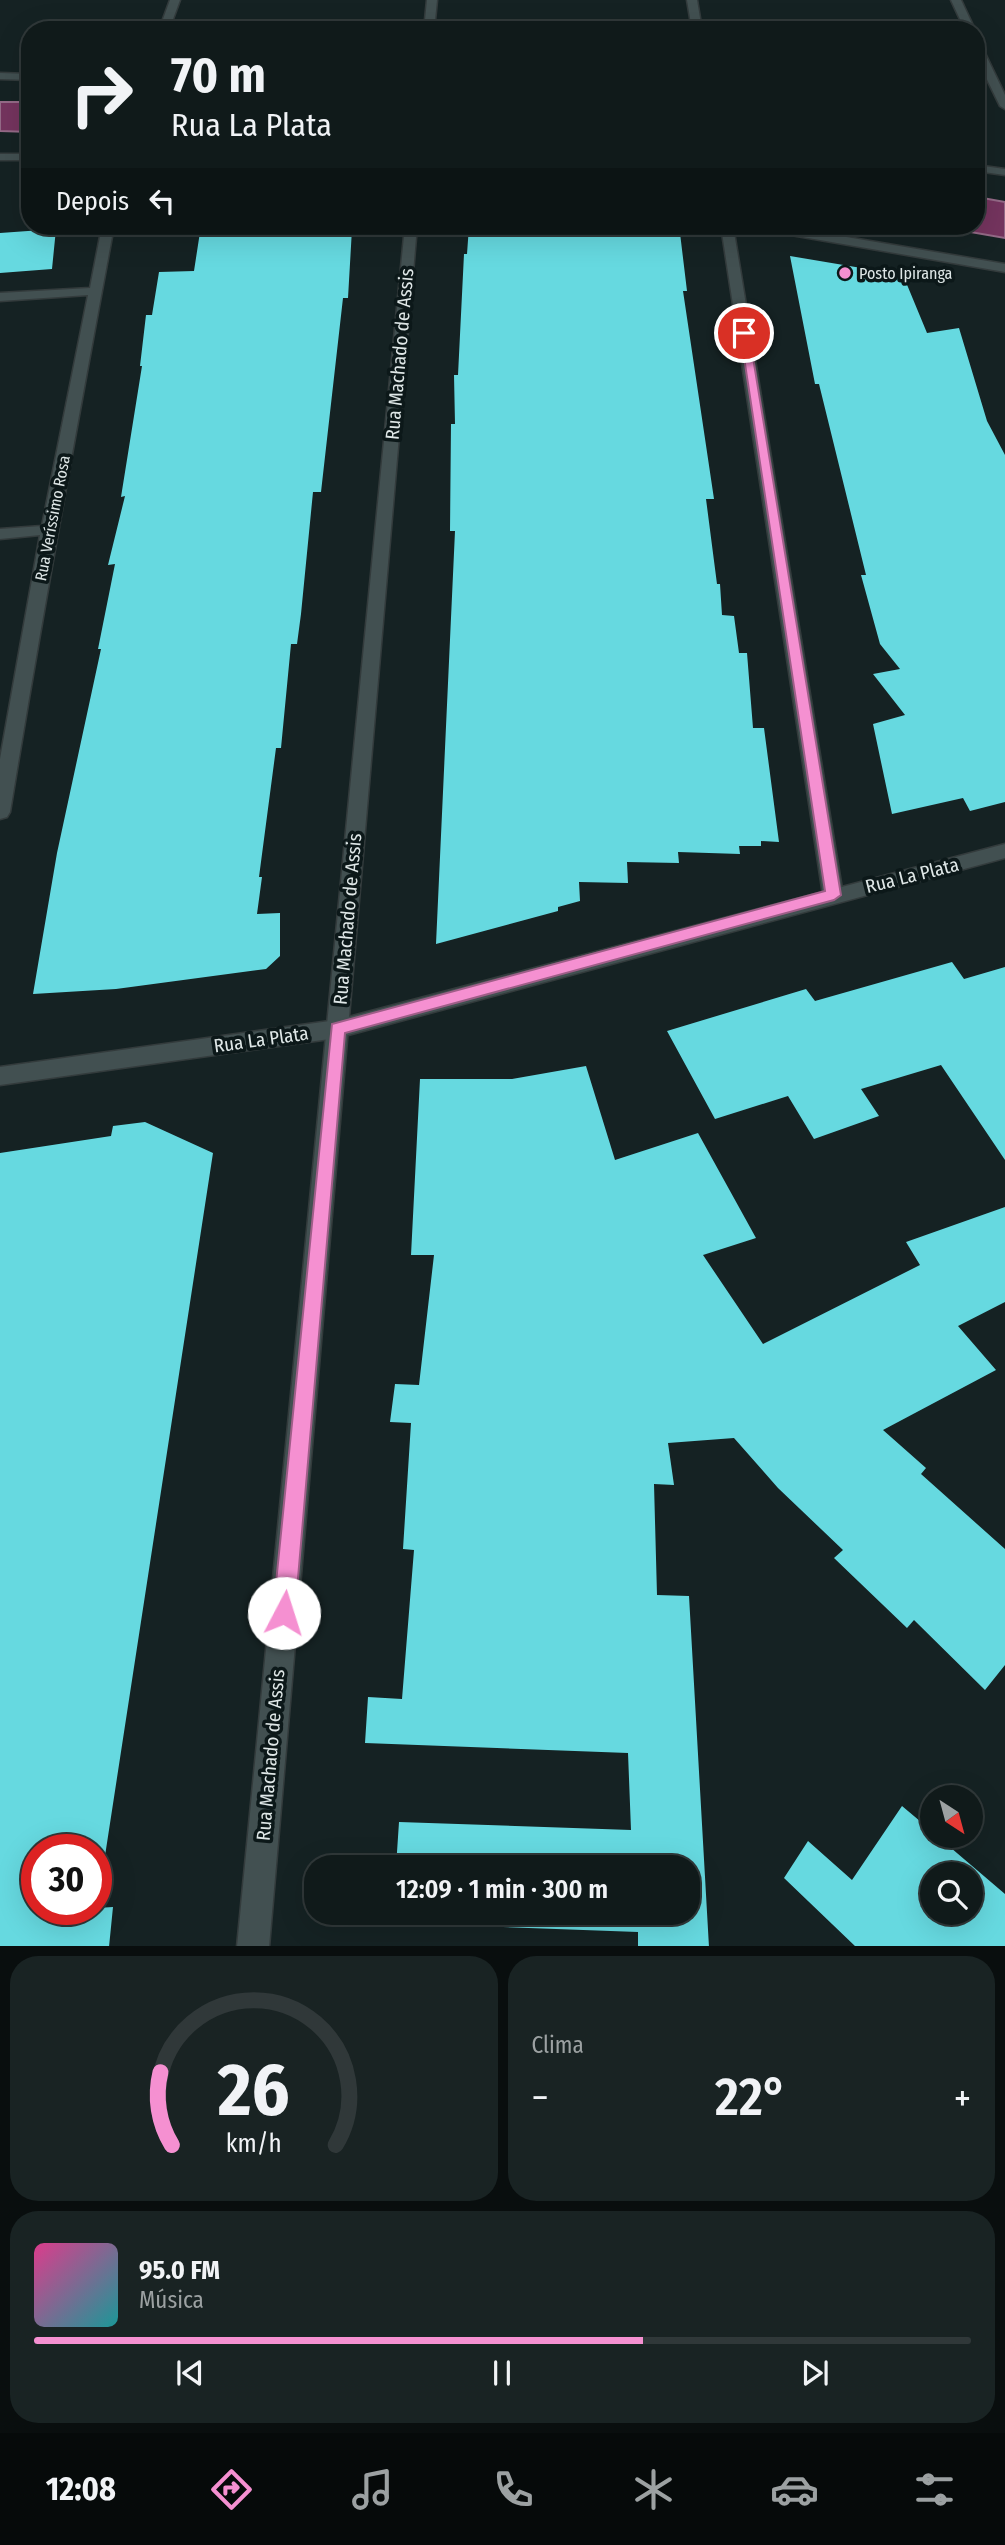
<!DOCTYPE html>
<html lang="pt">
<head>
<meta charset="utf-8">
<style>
  :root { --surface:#101a1a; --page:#192323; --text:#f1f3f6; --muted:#9ca1a2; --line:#303839; --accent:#f590d1 }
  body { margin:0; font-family:"Fira Sans Condensed",sans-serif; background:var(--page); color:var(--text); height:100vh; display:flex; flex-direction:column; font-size:26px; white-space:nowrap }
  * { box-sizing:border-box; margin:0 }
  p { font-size:23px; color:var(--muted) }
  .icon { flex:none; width:38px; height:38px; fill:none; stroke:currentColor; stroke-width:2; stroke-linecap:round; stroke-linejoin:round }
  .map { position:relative; height:1946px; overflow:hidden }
  .side { display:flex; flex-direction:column; gap:10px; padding:10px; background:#090e0e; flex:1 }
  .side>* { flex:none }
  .guide { position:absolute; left:21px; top:21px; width:964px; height:214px; border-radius:28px; box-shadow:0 7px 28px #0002,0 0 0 2px var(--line); background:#101a1a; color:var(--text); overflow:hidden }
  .needle { width:46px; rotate:144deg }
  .controls { position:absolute; left:920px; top:1785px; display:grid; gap:14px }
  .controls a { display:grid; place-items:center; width:63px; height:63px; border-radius:50%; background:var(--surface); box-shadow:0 7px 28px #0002,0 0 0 2px var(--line); font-size:35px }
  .speed { position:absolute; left:21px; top:1834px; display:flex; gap:14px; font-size:35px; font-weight:700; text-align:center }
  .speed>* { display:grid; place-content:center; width:91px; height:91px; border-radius:50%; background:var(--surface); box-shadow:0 7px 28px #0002,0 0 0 2px var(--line); line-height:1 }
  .speed .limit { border:10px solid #d22; background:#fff; color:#111 }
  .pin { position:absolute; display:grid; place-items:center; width:60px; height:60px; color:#fff; margin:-30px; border:4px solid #fff; border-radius:50%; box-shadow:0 2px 7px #0007 }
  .me { position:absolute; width:77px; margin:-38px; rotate:5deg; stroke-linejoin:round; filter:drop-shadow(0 0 5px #0008) }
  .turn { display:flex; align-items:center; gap:24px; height:147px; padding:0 35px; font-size:32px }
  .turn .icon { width:91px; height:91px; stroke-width:2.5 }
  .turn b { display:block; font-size:49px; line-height:60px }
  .then { display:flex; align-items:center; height:66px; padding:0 35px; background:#0003; gap:14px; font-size:26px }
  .big { font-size:52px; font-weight:600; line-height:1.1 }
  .side .tile { flex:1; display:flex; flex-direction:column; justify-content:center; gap:10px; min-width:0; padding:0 24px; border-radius:28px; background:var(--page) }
  .side .dial { align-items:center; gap:0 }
  .dial svg { height:182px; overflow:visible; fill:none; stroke:var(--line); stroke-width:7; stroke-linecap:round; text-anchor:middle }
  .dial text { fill:var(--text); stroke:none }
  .song { display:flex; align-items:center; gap:21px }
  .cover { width:84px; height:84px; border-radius:10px; background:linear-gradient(135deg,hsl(330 70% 55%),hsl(180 70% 35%)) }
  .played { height:7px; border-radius:4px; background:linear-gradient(90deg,var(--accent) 65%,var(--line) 65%) }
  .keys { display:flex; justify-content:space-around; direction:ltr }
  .heat { display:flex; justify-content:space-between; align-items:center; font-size:38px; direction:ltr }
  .side .tiles { flex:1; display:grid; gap:10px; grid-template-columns:1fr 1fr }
  .tile:last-child { grid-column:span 2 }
  .trip { position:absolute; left:304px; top:1855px; width:396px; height:70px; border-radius:28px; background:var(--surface); box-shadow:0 7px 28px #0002,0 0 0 2px var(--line); font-weight:600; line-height:70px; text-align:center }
  .tab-bar { display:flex; height:112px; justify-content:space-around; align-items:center; background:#060a0a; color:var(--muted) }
  .tab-bar .icon { width:49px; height:49px }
  .tab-bar .current { color:var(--accent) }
  .tab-bar b { font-size:32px; color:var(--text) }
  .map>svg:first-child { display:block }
  .water { fill:#74345e; stroke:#946a87; stroke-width:2 }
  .building { fill:#66d9e0; fill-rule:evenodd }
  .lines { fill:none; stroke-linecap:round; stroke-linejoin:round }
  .minor-casing { stroke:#333b3c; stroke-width:3 }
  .tertiary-casing { stroke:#333b3c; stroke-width:3 }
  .secondary-casing { stroke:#333b3c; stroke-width:3 }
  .minor { fill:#425051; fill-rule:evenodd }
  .tertiary { fill:#425051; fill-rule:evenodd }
  .secondary { fill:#425051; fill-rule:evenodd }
  .route { fill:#f590d1; stroke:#9f5e88; stroke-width:2 }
  .poi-dot { fill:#f590d1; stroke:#0c1819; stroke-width:2.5 }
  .labels { text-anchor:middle; stroke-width:7; stroke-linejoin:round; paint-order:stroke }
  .far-poi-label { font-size:16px; fill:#dfe7e7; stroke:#0c1819; text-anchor:start }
  .far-street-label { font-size:16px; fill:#dfe7e7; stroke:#0c1819 }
  .street-label { font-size:19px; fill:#dfe7e7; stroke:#0c1819 }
</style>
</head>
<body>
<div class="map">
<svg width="1005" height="1947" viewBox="0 0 1005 1947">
  <rect width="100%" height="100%" fill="#152223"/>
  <path class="water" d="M0,102h30v30l-30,-1z
    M977,197l28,5v36l-69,-12h40z"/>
  <path class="building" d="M305,226h41l-1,3h7l-4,69h-5l-22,194h-8l-12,122 -4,30h-6l-10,104h-5l-17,129h3l-5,37 23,-1v43l-14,13 -150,20 -83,5 24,-141 44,-204h-3l17,-85 -7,1 17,-69 -4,1 21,-131h-2l6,-51h6l7,-43 35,-1 6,-39 103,-1z
    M469,226h153l58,7 7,58h-4l31,208h-8l11,85h3l2,31 12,1 5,37h8l6,75h11l15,114 -18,-1v5h-22l1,8 -62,-2 1,11 -52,-1 1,21 -49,-1 1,19 -22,6v4l-122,33 19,-413h-5l1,-107h4l-1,-49h4l6,-121h3z
    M56,229l-4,40 -52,4v-40z
    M790,256l113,19 24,58 32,-5 28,93 18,34v347l-35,9 -7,-13 -71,16 -19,-90 32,-9 -32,-41 27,-5 -20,-25 -19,-69h5l-47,-191h-4z
    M952,962l12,17 41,-12v193l-64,-95 -80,24 18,27 -65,23 -26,-43 -73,23 -48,-88 139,-42 9,12z
    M586,1066l29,94 83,-27 58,105 -53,17 60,89 157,-79 -14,-23 99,-35v95l-47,24 38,44 -113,60 43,38 -5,6 84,75v116l-20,25 -71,-70 -7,8 -73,-70 9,-8 -65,-62 -44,-50 -66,5 6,42 -20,-1 3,111 32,1 20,351h-71v-15l-246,-9 1,-10h295v-46h-292l3,-45 232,8 -3,-77 -263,-10 3,-46 34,2 12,-149 -11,-1 8,-126 -21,-1 5,-38 24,1 15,-130h-23l9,-176h92z
    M145,1122l68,31 -116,755 16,-1 -4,40h-109v-794l111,-17 2,-10zM37,1850h59v59h-59z
    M902,1806l31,26v4h4l68,58v53h-149l-72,-69 24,-37 44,39zM933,1874h38v39h-38z"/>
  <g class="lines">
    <defs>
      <path id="minor" d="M427,0h10l-3,30h-10z
        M687,0h10l5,30h-10z
        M951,0h10l14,30h-10z
        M976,42l5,3 24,50v14l-5,-3 -24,-49z
        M102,226h12c-36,193 -72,390 -104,586l-3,5 -7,2v-60l40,-224 -40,4v-10l42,-3 46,-231 -88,6v-8l90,-5z
        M405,226h12l-148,1721h-32z
        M721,226h12l110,669 -3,5 -7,2 -7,-2 -3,-5z"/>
      <path id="tertiary" d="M170,0h10l-11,30h-10z
        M1005,844v14l-668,180 -337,47v-18l337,-47z"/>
      <path id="secondary" d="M0,73l30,1v6l-30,-1z
        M0,154h30v6h-30z
        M976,165l29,4v6l-29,-4z
        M756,226h26l223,38v8l-243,-42z"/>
    </defs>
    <use href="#minor" class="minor-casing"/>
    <use href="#tertiary" class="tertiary-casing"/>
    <use href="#secondary" class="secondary-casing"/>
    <use href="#minor" class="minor"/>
    <use href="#tertiary" class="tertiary"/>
    <use href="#secondary" class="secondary"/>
  </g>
  <path class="route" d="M740,331l9,2 92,562 -7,5 -489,133 -50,580 -4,7 -7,3 -8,-3 -3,-7 59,-589 493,-133z"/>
  <circle class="poi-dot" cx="845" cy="273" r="7"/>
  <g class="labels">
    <g class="far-poi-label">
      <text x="859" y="279">Posto Ipiranga</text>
    </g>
    <g class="far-street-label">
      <text transform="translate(52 518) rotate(-79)" y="6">Rua Veríssimo Rosa</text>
    </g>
    <g class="street-label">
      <text transform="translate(399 354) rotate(-85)" y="7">Rua Machado de Assis</text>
      <text transform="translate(912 875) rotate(-14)" y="7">Rua La Plata</text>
      <text transform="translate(347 919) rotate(-85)" y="7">Rua Machado de Assis</text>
      <text transform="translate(261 1039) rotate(-8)" y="7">Rua La Plata</text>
      <text transform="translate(270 1755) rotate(-85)" y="7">Rua Machado de Assis</text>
    </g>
  </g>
</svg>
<div class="controls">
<a><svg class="needle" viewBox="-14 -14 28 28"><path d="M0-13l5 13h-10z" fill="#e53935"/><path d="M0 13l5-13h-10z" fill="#9ca1a2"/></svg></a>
<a><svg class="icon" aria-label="search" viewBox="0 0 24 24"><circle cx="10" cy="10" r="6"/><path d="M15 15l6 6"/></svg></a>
</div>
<div class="speed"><div class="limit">30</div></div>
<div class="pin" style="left:744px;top:333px;background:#d93025"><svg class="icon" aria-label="arrive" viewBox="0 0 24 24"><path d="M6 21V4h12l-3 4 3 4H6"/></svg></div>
<svg class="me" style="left:284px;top:1613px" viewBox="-20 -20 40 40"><circle r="19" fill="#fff"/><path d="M0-13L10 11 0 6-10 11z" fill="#f590d1"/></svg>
<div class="trip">12:09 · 1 min · 300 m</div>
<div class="guide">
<div class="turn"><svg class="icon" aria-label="right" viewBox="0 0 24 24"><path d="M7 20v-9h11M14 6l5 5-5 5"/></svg><div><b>70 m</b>Rua La Plata</div></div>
<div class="then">Depois<svg class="icon" aria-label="left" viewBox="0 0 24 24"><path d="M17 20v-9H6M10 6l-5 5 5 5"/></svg></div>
</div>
</div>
<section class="side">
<div class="tiles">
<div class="tile dial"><svg viewBox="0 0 100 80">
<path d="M14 69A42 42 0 1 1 86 69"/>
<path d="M14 69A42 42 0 0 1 9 37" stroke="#f590d1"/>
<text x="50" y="56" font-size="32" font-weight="700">26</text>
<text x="50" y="72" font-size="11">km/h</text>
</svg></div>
<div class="tile"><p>Clima</p>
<div class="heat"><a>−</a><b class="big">22°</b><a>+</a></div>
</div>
<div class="tile">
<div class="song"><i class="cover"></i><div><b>95.0 FM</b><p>Música</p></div></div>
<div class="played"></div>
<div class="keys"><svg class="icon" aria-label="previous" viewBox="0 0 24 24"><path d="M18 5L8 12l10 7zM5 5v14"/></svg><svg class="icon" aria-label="pause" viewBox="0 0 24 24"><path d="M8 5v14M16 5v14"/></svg><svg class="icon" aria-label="next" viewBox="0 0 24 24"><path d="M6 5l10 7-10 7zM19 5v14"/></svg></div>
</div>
</div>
</section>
<nav class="tab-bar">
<b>12:08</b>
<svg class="icon current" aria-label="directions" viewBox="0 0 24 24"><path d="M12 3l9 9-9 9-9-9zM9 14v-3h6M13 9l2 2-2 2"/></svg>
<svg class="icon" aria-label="music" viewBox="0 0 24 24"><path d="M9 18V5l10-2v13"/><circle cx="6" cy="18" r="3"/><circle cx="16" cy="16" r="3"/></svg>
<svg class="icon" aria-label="phone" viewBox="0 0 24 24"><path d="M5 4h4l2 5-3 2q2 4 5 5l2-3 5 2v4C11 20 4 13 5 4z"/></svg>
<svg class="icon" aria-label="climate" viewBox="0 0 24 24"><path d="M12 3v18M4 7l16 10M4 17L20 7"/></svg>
<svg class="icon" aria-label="car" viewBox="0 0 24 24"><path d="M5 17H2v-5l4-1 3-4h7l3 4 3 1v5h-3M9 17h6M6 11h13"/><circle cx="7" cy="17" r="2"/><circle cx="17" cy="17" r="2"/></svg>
<svg class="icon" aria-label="filters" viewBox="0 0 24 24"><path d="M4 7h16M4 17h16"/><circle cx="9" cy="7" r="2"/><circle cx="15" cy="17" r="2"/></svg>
</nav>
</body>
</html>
